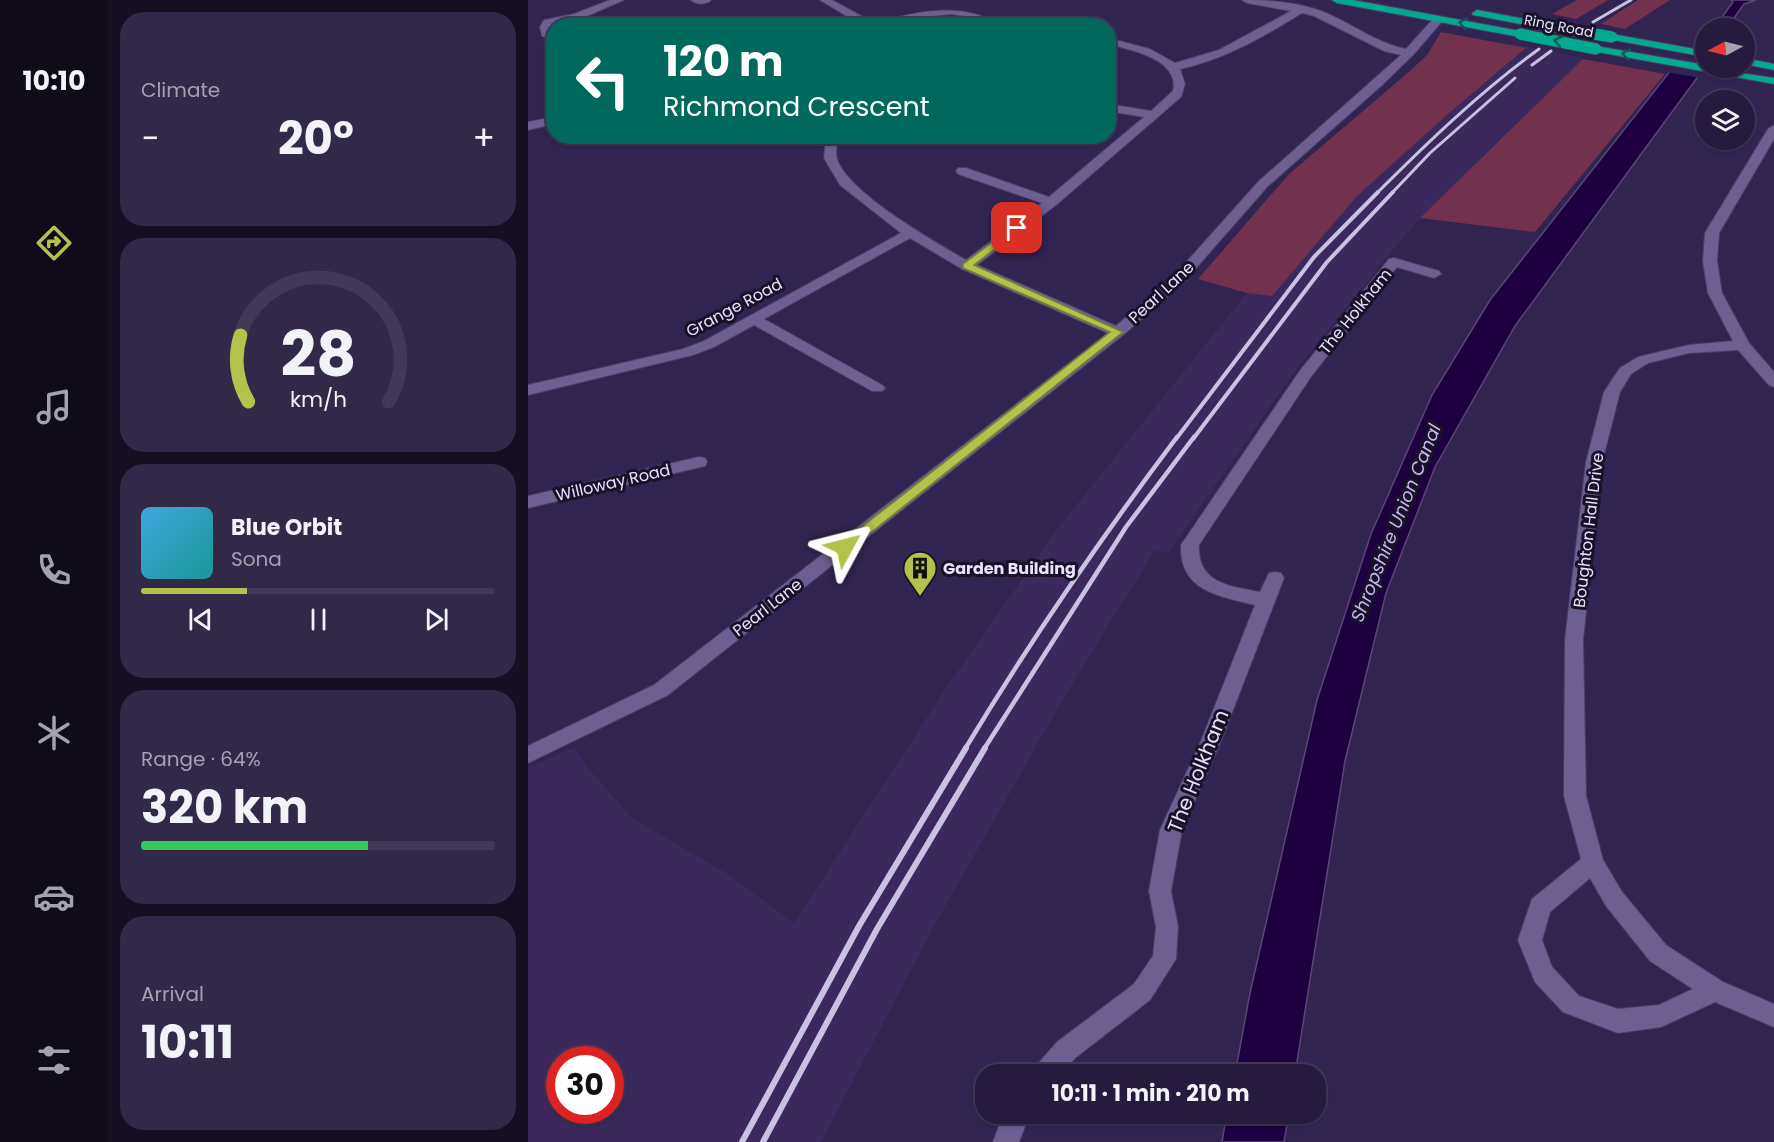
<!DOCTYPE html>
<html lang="en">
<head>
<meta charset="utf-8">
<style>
  :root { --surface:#261b3d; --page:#322848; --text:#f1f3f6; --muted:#a4a1b0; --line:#423957; --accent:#b3c24b }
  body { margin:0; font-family:Poppins,sans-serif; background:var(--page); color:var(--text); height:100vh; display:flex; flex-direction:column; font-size:22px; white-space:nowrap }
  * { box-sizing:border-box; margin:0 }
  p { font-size:20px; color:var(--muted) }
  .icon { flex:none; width:33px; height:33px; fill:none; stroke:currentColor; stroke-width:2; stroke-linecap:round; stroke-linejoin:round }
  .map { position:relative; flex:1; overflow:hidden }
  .sheet { display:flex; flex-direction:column; gap:12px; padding:12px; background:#150f22; width:420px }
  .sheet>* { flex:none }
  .hud { position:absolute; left:18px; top:18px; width:570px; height:126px; border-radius:24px; box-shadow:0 2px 4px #0004,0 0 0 2px var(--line); background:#00695c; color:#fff; overflow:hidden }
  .needle { width:39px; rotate:263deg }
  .fabs { position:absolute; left:1167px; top:18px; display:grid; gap:12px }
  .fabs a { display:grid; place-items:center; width:60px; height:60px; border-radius:50%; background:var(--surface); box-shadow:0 2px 4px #0004,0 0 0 2px var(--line); font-size:30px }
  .speed { position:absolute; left:18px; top:1046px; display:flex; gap:12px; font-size:30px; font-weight:700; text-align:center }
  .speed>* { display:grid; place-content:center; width:78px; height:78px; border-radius:50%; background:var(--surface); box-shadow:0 2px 4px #0004,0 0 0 2px var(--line); line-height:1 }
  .speed .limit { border:9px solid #d22; background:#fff; color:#111 }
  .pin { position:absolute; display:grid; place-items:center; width:51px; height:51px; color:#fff; margin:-26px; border-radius:12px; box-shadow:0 3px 9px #0006 }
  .me { position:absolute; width:66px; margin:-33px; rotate:52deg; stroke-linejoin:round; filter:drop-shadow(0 0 4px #0008) }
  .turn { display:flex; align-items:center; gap:21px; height:126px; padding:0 18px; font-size:27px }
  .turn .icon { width:78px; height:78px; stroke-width:2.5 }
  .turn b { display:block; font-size:42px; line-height:51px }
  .big { font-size:45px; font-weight:700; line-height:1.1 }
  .sheet .widget { flex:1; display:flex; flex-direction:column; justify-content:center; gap:9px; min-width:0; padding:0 21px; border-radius:24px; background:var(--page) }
  .sheet .dial { align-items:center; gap:0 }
  .dial svg { height:156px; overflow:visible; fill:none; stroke:var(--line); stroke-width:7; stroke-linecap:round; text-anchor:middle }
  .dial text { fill:var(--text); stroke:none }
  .song { display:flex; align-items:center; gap:18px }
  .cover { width:72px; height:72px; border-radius:9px; background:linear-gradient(135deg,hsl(200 70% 55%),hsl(180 70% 35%)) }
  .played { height:6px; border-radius:3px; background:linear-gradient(90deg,var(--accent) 30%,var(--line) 30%) }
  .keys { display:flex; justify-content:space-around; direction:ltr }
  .heat { display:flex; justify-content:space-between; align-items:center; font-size:33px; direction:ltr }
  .charge { height:9px; border-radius:4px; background:linear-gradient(90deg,#34c759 64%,var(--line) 0) }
  .trip { position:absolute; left:447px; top:1064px; width:351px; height:60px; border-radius:24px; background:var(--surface); box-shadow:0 2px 4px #0004,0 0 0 2px var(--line); font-weight:700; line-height:60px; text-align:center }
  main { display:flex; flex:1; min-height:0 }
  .dock { display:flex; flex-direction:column; width:108px; justify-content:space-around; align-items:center; background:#0f0b18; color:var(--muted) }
  .dock .icon { width:42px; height:42px }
  .dock .on { color:var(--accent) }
  .dock b { font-size:27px; color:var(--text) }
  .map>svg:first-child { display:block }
  .built { fill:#3b295e; fill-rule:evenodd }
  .green { fill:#72324d }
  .water { fill:#1d0040; stroke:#5a4479; stroke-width:1.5 }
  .pier { fill:#322451 }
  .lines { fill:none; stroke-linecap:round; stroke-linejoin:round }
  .minor-casing { stroke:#4c3e66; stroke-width:2 }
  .highway-casing { stroke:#4c3e66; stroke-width:2 }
  .minor { fill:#6e5f92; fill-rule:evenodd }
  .highway { fill:#00a98f; fill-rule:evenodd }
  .rail-far3 { stroke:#c9c1e2; stroke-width:3 }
  .rail-far2 { stroke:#c9c1e2; stroke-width:4 }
  .rail-far1 { stroke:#c9c1e2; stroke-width:4.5 }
  .rail { stroke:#c9c1e2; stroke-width:6 }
  .highway-bridge-casing { stroke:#4c3e66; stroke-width:12; stroke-linecap:butt }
  .highway-bridge { stroke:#00a98f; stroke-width:11 }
  .oneway { stroke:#0d5655 }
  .route { fill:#b3c24b; stroke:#747e31; stroke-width:1.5 }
  .labels { text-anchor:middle; stroke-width:6; stroke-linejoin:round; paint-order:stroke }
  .far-street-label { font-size:14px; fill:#e8e1ff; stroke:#181226 }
  .street-label { font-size:16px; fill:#e8e1ff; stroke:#181226 }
  .poi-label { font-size:16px; font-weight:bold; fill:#e8e1ff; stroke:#181226; text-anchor:start }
  .water-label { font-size:18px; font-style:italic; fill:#c7b7f4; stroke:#181226 }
  .near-street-label { font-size:20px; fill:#e8e1ff; stroke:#181226 }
</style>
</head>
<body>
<main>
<nav class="dock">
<b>10:10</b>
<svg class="icon on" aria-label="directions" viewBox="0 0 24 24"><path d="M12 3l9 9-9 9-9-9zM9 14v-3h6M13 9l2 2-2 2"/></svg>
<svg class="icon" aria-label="music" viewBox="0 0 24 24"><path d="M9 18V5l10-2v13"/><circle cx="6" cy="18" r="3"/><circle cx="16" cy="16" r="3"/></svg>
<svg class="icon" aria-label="phone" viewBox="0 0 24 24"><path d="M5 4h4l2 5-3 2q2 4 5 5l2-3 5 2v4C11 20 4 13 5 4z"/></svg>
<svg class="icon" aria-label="climate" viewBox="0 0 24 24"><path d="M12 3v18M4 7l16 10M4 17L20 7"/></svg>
<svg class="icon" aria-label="car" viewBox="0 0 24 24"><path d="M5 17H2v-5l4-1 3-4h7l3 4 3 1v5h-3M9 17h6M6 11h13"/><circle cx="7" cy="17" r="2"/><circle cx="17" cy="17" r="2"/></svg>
<svg class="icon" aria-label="filters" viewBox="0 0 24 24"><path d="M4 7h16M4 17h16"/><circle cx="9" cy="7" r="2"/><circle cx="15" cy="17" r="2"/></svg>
</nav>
<section class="sheet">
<div class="widget"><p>Climate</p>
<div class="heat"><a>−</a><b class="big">20°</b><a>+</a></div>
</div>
<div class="widget dial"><svg viewBox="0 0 100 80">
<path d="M14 69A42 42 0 1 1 86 69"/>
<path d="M14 69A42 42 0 0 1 10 35" stroke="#b3c24b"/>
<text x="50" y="56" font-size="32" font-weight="700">28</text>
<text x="50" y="72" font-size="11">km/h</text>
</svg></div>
<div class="widget">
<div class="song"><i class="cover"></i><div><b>Blue Orbit</b><p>Sona</p></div></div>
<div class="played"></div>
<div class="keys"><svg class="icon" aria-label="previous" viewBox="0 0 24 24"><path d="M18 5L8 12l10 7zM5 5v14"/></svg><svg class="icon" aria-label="pause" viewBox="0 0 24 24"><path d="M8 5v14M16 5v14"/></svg><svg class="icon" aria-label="next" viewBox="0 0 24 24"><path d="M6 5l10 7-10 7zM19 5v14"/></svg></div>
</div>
<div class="widget"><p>Range · 64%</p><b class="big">320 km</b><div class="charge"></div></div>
<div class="widget"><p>Arrival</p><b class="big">10:11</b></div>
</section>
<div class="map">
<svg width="1246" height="1142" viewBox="0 0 1246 1142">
  <rect width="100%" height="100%" fill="#322451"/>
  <path class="built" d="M978,43l78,15 -164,160 -24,28 -99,122 -129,185 -13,-3 -92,149 -129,227 -113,216h-293v-374l46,-21 12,19 46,52 94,55 68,50 152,-235 112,-160 189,-235 11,-17 203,-202zM32,1059h50v51h-50z"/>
  <path class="green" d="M1049,0h31l-32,19 -24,-5z
    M1110,0h32l-45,29 -24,-5z
    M913,32l85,16 -77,65 -92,83 -85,100 -25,-3 -49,-14 91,-105 121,-103 17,-16z
    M1055,59l82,15 -130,158 -115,-14z"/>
  <path class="water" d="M1203,0h25l-12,4 -17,24h-13l19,-26z
    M1177,34v33l-190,259 -80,141 -49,126 -41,168 -50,313h-60l15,-81 67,-293 54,-166 61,-139 58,-95 203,-258z
    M699,1113h62l-5,29h-62z"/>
  <path class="pier" d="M1163,40l14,2 1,26h2l-7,10 -36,-6z"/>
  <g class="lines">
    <defs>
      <path id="minor" d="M82,0h14l-44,19 -28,5 2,16 -12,-4 -2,-9 4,-7 30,-6z
        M163,0h20c-4,5 -16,5 -20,0z
        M292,0h12l42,23c40,-11 90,-23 127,3h-14l-23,-10 -13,-2 -29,3 -34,9h-25z
        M714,0c25,0 55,2 79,11 29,11 54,32 85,38l29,-32 9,2 -31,36 -32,31 -114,101 -84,96 -60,52 -455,360 -140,68v-17l126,-61 454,-352 -146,-64 -52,-31 -146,81 118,66 3,3 -3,3h-10l-118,-66 -40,22 -21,8 -165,40v-10l155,-36 21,-8 197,-108 -61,-48 -16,-27 2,-22h12c-1,7 -3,17 -1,23 11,34 98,83 129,101l76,-57 -84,-29 -2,-3 2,-3h8l83,29 95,-80 -36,-6v-7l43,7 22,-20c7,-32 -42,-41 -65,-47v-6l42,11 25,14 44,-13 72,-39 -44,-8zM774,13l12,3 70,35 17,4 -142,126 -86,96 -57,49 -139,-61 79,-60 125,-108 4,-13 -5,-15c45,-10 83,-32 122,-56z
        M132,19l4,1v4h-41l5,-3z
        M26,117v7l-26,6v-8z
        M1246,125v14l-55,94 -2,28 5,32 27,50 25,29v15l-5,-2 -31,-35 -49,3 -41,10 -17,11 -11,18 -18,70 -19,178 3,156 17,64 19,32 44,53 57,37 51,22v23l-59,-25 -54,25 -43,6 -55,-21 -28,-30 -17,-42 14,-41 49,-40 -17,-63 1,-156 21,-178 18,-70 16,-24 18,-11 51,-12 44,-4 -25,-48 -5,-32 2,-28 63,-104zM1062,878l16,28 44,55 43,28 -34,16 -41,4 -39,-13 -27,-29 -10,-27 8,-28z
        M866,258l45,13 2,3 -7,4 -37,-11 -87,111 -111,167c-2,39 31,41 61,47l9,-19 6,-1 6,1 3,5 -63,163 -39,89 -11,61 7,36 -2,32 -26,41 -75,58 -13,16h-29l4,-9 20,-23 77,-58 19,-28 3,-29 -7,-36 11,-61 41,-89 54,-136c-36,-9 -76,-14 -74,-60l118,-173 90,-113z
        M171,457l6,1 2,4 -2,4 -177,42v-12z
        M476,1113h26l-11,29h-26z"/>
      <path id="highway" d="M804,0h21l167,31 5,3 -5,3 -183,-34z
        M949,10l59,11 5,3 -5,3 -63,-12 -1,-2z
        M1084,34l94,17v6l-98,-18 -1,-2z
        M1068,46l110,19v3l68,10v6l-182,-33v-4z
        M1216,58l30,6v6l-30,-6z"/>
    </defs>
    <use href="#minor" class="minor-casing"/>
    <use href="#highway" class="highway-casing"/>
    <use href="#minor" class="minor"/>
    <use href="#highway" class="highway"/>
    <path class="rail-far3" d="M1065,22l38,-22
      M1004,65l19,-14
      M848,194c52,-52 104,-102 163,-145
      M863,194l39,-41 85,-75"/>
    <path class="rail-far2" d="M648,439l138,-182 64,-65
      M665,439l134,-177 66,-70"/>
    <path class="rail-far1" d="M437,749c65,-108 136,-211 212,-312
      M456,749l142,-222 68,-90"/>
    <path class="rail" d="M214,1142l117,-216 107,-178
      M235,1142l114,-213 108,-181"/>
    <defs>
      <path id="highway-bridge" d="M1008,24l76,13
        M992,34l76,15"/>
    </defs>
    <use href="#highway-bridge" class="highway-bridge-casing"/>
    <use href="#highway-bridge" class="highway-bridge"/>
  </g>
  <defs><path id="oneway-chevron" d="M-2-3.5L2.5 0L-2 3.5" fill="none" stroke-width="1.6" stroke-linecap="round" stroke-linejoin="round" transform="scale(1.5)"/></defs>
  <g class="oneway">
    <use href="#oneway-chevron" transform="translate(935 23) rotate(-169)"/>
    <use href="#oneway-chevron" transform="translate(1030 41) rotate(-169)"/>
    <use href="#oneway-chevron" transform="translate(1098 54) rotate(-169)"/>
  </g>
  <path class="route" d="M486,226l8,2 -48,37 149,67 -274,218h-9l-2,-3 2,-3 270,-212 -147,-64v-4z"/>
  <defs>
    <symbol id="building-pin" viewBox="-11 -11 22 30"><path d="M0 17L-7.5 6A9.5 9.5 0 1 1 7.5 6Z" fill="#b3c24b" stroke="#181226"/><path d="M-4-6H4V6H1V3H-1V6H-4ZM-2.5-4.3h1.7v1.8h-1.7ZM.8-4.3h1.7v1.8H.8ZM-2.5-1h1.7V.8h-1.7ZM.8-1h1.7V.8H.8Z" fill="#111"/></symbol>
  </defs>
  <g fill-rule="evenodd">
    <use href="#building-pin" x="373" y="549" width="38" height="52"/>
  </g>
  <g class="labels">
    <g class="far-street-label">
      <text transform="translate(1031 26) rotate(11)" y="5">Ring Road</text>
    </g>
    <g class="street-label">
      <text transform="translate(633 292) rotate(-43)" y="6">Pearl Lane</text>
      <text transform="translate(206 307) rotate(-28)" y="6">Grange Road</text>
      <text transform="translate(827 311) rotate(-51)" y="6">The Holkham</text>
      <text transform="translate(85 482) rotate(-13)" y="6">Willoway Road</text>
      <text transform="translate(1060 530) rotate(-83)" y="6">Boughton Hall Drive</text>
      <text transform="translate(239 607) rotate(-38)" y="6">Pearl Lane</text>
    </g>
    <g class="poi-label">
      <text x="415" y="574">Garden Building</text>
    </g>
    <g class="water-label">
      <text transform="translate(868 523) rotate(-68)" y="6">Shropshire Union Canal</text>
    </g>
    <g class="near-street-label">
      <text transform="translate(670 771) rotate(-68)" y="7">The Holkham</text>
    </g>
  </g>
</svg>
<div class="fabs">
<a><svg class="needle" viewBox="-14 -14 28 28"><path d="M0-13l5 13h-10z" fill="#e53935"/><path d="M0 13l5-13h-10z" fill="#a4a1b0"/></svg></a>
<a><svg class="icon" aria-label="layers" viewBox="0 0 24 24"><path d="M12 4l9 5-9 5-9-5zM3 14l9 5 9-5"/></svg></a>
</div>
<div class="speed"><div class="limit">30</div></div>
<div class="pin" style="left:489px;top:228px;background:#d93025"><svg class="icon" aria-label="arrive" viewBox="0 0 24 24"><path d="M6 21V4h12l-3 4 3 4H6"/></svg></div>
<svg class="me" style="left:317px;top:547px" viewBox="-20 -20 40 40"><path d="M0-17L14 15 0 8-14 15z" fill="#b3c24b" stroke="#fff" stroke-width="4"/></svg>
<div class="trip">10:11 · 1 min · 210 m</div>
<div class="hud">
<div class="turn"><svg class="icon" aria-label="left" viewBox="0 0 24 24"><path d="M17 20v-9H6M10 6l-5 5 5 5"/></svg><div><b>120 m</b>Richmond Crescent</div></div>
</div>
</div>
</main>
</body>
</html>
